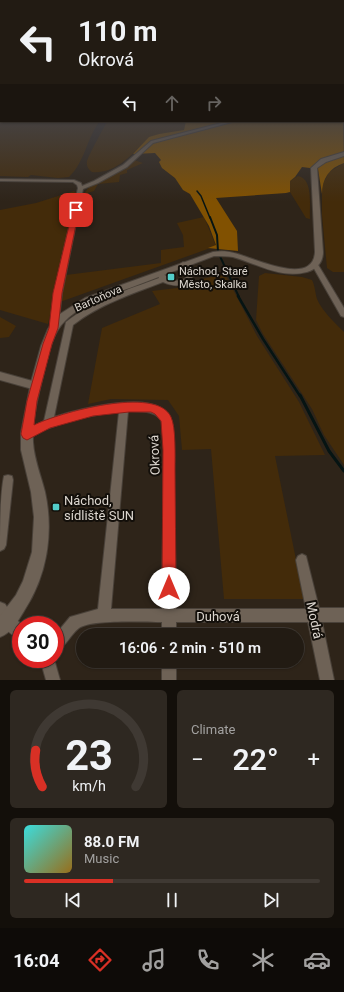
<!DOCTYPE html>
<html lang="en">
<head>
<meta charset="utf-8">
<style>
  :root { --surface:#221b13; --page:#2e2821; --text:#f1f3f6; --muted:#a2a1a0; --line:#3f3933; --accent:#d93025 }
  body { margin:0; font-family:Roboto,sans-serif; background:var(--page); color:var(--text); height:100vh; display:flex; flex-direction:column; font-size:15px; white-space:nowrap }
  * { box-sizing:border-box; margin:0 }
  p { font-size:13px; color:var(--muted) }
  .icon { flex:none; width:22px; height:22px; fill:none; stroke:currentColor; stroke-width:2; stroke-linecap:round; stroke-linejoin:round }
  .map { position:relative; height:680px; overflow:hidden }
  .drawer { display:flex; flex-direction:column; gap:10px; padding:10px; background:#130f0a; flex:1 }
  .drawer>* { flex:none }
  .banner { position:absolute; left:0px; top:0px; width:344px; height:122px; box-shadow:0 1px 3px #0004,0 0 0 1px var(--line); background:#221b13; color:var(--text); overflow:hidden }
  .speed { position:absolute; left:12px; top:616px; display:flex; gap:8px; font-size:20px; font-weight:700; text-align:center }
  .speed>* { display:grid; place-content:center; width:52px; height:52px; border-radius:50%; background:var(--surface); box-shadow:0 1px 3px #0004,0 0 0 1px var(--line); line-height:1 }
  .speed .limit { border:6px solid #d22; background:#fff; color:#111 }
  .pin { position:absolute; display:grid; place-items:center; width:34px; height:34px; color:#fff; margin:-17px; border-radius:8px; box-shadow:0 2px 6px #0006 }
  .me { position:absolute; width:44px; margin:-22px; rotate:0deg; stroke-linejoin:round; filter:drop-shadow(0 0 3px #0008) }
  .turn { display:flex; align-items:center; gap:14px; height:84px; padding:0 12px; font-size:18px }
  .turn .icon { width:52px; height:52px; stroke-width:2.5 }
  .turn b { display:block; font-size:28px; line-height:34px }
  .lanes { display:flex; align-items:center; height:38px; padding:0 12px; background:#0003; justify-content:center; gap:20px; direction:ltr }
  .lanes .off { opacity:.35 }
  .big { font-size:30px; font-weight:600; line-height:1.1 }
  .drawer .card { flex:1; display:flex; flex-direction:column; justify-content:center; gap:6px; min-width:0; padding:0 14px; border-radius:6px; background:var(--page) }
  .drawer .dial { align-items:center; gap:0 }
  .dial svg { height:104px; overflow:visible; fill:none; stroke:var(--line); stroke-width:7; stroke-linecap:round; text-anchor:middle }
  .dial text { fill:var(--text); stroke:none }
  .song { display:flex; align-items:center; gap:12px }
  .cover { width:48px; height:48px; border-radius:6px; background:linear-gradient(135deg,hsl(180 70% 55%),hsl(40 70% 35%)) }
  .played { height:4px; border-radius:2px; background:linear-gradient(90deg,var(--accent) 30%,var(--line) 30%) }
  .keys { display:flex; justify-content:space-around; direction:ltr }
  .heat { display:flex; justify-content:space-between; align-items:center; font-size:22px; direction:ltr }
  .drawer .tiles { flex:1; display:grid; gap:10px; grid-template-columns:1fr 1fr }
  .card:last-child { grid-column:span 2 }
  .trip { position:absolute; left:76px; top:628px; width:228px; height:40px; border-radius:20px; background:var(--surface); box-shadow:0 1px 3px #0004,0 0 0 1px var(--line); font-weight:600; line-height:40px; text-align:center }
  .dock { display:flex; height:64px; justify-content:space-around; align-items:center; background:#0e0b08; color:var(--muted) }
  .dock .icon { width:28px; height:28px }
  .dock .current { color:var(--accent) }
  .dock b { font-size:18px; color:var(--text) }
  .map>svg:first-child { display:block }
  .green { fill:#432b0a }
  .forest { fill:#815101 }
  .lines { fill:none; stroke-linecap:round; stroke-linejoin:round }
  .stream-far3 { stroke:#061413; stroke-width:1.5 }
  .stream-far2 { stroke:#061413; stroke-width:2 }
  .stream-far1 { stroke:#061413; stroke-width:2.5 }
  .stream { stroke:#061413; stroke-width:3 }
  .minor-casing { stroke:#494139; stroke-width:2 }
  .tertiary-casing { stroke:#494139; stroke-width:2 }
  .minor { fill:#6e6256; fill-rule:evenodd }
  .tertiary { fill:#6e6256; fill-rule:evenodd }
  .route { fill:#d93025; stroke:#8d1f18 }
  .poi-dot { fill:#53cdc9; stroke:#130f0a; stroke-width:1.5 }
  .labels { text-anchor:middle; stroke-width:4; stroke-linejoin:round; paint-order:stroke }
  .poi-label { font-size:11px; fill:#dcd6cf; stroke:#130f0a; text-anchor:start }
  .street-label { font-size:11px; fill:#dcd6cf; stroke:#130f0a }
  .near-street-label { font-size:13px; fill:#dcd6cf; stroke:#130f0a }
  .near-poi-label { font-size:13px; fill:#dcd6cf; stroke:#130f0a; text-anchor:start }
</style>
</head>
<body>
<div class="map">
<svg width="344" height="680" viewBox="0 0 344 680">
  <rect width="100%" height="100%" fill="#2e2419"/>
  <path class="green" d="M0,107l1,14h99c-13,16 -15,41 -31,56l-11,1 -27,-3 -3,2 -28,-1z
    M108,121h78l-2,9c-11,4 -23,2 -33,7 -5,2 -7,7 -11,10 -14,13 -28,27 -48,25 -3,-2 -6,-6 -5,-11 1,-4 18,-37 21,-40z
    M134,160l9,3 -16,7v3l-7,2 -1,7 -21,2 -4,7 -10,3 5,-7z
    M344,163v109h-11l-6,-4 -5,-53v-29l7,-14z
    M298,176c16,3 11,31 12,43l-4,-1 -16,-26v-11z
    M74,191l3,2 -29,131 -48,-14v-100l36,-7z
    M204,217l12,29 -156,56 6,-27 95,-12v-13l23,-3 -1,-12 -6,-12z
    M265,273l37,4 10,3c3,6 3,12 5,19 5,12 18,24 27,33v133l-20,-30 -12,-26 -49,-75 -7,-14 3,-44z
    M225,274l32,62 42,66 26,53 -50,1 29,143h-80l-13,-150 -29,1 -3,-34 -11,-16 -57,-1 -23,5 14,-76 58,-24 -8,-13 25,-3 29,-10z
    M0,317l16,9 -7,11 -9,1z"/>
  <path class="forest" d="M343,107l1,56c-15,5 -22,16 -22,31l-4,-25 -16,-2 -7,10 -5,4v11l-4,1 -70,5 21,33 1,20 -30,-3 8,-3 -7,-19 -19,-32 -7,-4 -8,-12 -13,-10 -3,-6 2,-2 -6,-7 -22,1 16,-17 10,-3 25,-4 2,-9h157z"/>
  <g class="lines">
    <path class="stream-far3" d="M197,191l4,5 9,22"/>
    <path class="stream-far2" d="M210,217l7,18 1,17 21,45"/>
    <path class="stream-far1" d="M238,296l25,43 37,57"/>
    <path class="stream" d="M300,395l29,56 15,20"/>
    <defs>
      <path id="minor" d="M229,121h7l-83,22 -26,24 -29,16 -15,6 -21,104 -4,36 -4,3 -3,-1 -1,-2 4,-36 24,-105 -1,-3 -4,-3 -73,-1v-2l74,1 7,3 1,3 12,-5 29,-16 28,-24z
        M183,262l2,1 8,12 -3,7c-9,4 -17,5 -27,0 -31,12 -63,22 -90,43l-19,92c25,-8 84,-23 107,-9 8,5 11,13 12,21l3,180h130l-10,-49 2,-4 4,-2 4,2 13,52h25v14h-22l12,58h-14l-12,-58h-132v13h-14v-13c-17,0 -70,-3 -83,6 -9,7 -13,19 -24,24v-17l15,-18 28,-8 21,-197c-23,2 -48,7 -70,16 -8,2 -14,8 -22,11l-3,-2 -2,-3 2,-3 20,-10 22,-99c28,-22 61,-32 93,-44l-1,-2 1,-2h4l11,7 11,-2 2,-4 -7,-11zM128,411c12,0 32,-1 35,14l1,25 -2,159h-51z
        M313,263h4l27,45v9l-3,-1 -29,-51z
        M0,372l36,10 3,1 1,3 -1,3 -3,1 -36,-10z
        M8,475l4,1 1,4 -7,65 -2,4 -4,2c0,-21 0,-56 4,-75z
        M0,602l5,2 8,12 9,9h-1v15c-7,-3 -20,-13 -21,-21 0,-5 0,-11 0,-17z
        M40,659h14l6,21h-14z
        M162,661h14v19h-14z"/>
      <path id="tertiary" d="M344,152v4l-18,6 -9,6 6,84c0,10 -6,17 -16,20 -27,7 -49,-8 -74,-15 -6,-1 -12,-1 -19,-1 -26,10 -53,20 -79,30 -24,9 -51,16 -70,35 -12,11 -16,31 -20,47 -6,24 -13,49 -12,74 1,17 8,34 12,50 9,41 2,84 -21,119 -6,10 -13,22 -24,26v-21l16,-21 7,-14 9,-29 2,-35 -3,-25 -10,-42v-17l10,-51 10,-36 7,-17 6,-9 6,-6 25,-16 128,-46c7,-1 14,-1 21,1 18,4 79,35 81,-1l-4,-84 10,-9z"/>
    </defs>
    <use href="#minor" class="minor-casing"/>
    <use href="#tertiary" class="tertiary-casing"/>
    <use href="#minor" class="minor"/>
    <use href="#tertiary" class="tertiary"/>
  </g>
  <linearGradient id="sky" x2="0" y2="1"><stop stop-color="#19140e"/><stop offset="0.53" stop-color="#464549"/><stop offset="1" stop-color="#464549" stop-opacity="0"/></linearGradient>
  <rect width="344" height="202" fill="url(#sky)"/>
  <path class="route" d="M73,209l6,1 -17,83 -4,35 -6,16 -15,57 -3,24c24,-12 123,-40 137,-8 5,10 4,40 4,52 0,40 1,79 1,119l-2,5 -5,2 -5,-2 -2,-5 1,-138 -2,-29 -6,-7 -4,-2h-22l-36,4 -43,12 -23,12 -4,-2 -2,-4 6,-33 16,-57 6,-16 4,-35z"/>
  <g class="poi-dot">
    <rect x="167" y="273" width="8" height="8" rx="2"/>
    <rect x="52" y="503" width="8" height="8" rx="2"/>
  </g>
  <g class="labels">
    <g class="poi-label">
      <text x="179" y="275">Náchod, Staré<tspan x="179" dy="13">Město, Skalka</tspan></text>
    </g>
    <g class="street-label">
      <text transform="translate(98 298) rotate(-24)" y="4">Bartoňova</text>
    </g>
    <g class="near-street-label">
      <text transform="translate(154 455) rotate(-92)" y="5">Okrová</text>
      <text x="218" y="621">Duhová</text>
      <text transform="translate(315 620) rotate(78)" y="5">Modrá</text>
    </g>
    <g class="near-poi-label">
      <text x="64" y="505">Náchod,<tspan x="64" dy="15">sídliště SUN</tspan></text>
    </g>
  </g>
</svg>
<div class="speed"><div class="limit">30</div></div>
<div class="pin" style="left:76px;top:210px;background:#d93025"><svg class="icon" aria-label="arrive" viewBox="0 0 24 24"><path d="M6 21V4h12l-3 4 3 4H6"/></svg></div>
<svg class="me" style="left:169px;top:588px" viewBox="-20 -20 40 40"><circle r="19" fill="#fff"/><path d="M0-13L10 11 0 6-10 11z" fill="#d93025"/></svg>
<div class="trip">16:06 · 2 min · 510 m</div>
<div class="banner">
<div class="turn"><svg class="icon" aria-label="left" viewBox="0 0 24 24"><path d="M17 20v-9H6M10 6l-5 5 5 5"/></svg><div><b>110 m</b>Okrová</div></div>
<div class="lanes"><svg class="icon" aria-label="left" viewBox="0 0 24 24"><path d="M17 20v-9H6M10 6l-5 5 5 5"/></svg><svg class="icon off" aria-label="ahead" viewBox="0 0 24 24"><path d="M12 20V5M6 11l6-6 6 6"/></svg><svg class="icon off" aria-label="right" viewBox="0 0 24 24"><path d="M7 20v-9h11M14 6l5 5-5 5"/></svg></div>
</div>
</div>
<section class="drawer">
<div class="tiles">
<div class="card dial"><svg viewBox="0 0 100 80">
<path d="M14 69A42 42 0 1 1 86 69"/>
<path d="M14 69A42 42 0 0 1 9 41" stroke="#d93025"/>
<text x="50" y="56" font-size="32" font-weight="700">23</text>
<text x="50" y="72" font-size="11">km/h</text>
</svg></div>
<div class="card"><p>Climate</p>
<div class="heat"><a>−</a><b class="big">22°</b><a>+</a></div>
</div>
<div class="card">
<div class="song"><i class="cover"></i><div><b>88.0 FM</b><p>Music</p></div></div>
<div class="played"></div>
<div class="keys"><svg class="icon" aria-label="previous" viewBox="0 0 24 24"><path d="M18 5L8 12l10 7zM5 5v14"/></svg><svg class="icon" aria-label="pause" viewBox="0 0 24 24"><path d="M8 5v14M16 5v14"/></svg><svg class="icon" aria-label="next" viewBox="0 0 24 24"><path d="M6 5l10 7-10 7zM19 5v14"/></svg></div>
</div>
</div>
</section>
<nav class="dock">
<b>16:04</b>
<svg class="icon current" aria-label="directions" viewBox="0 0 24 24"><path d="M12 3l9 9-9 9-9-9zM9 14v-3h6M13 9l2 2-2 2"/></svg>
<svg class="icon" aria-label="music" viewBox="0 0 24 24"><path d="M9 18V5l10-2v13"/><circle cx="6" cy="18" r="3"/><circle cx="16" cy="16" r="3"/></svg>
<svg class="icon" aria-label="phone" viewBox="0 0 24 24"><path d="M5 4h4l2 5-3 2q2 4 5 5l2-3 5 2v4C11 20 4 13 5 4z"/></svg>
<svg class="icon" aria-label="climate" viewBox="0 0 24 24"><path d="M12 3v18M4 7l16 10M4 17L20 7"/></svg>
<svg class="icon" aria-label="car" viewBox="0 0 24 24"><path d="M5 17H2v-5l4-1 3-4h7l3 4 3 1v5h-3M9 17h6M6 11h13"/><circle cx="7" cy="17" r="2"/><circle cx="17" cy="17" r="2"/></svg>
</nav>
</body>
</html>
